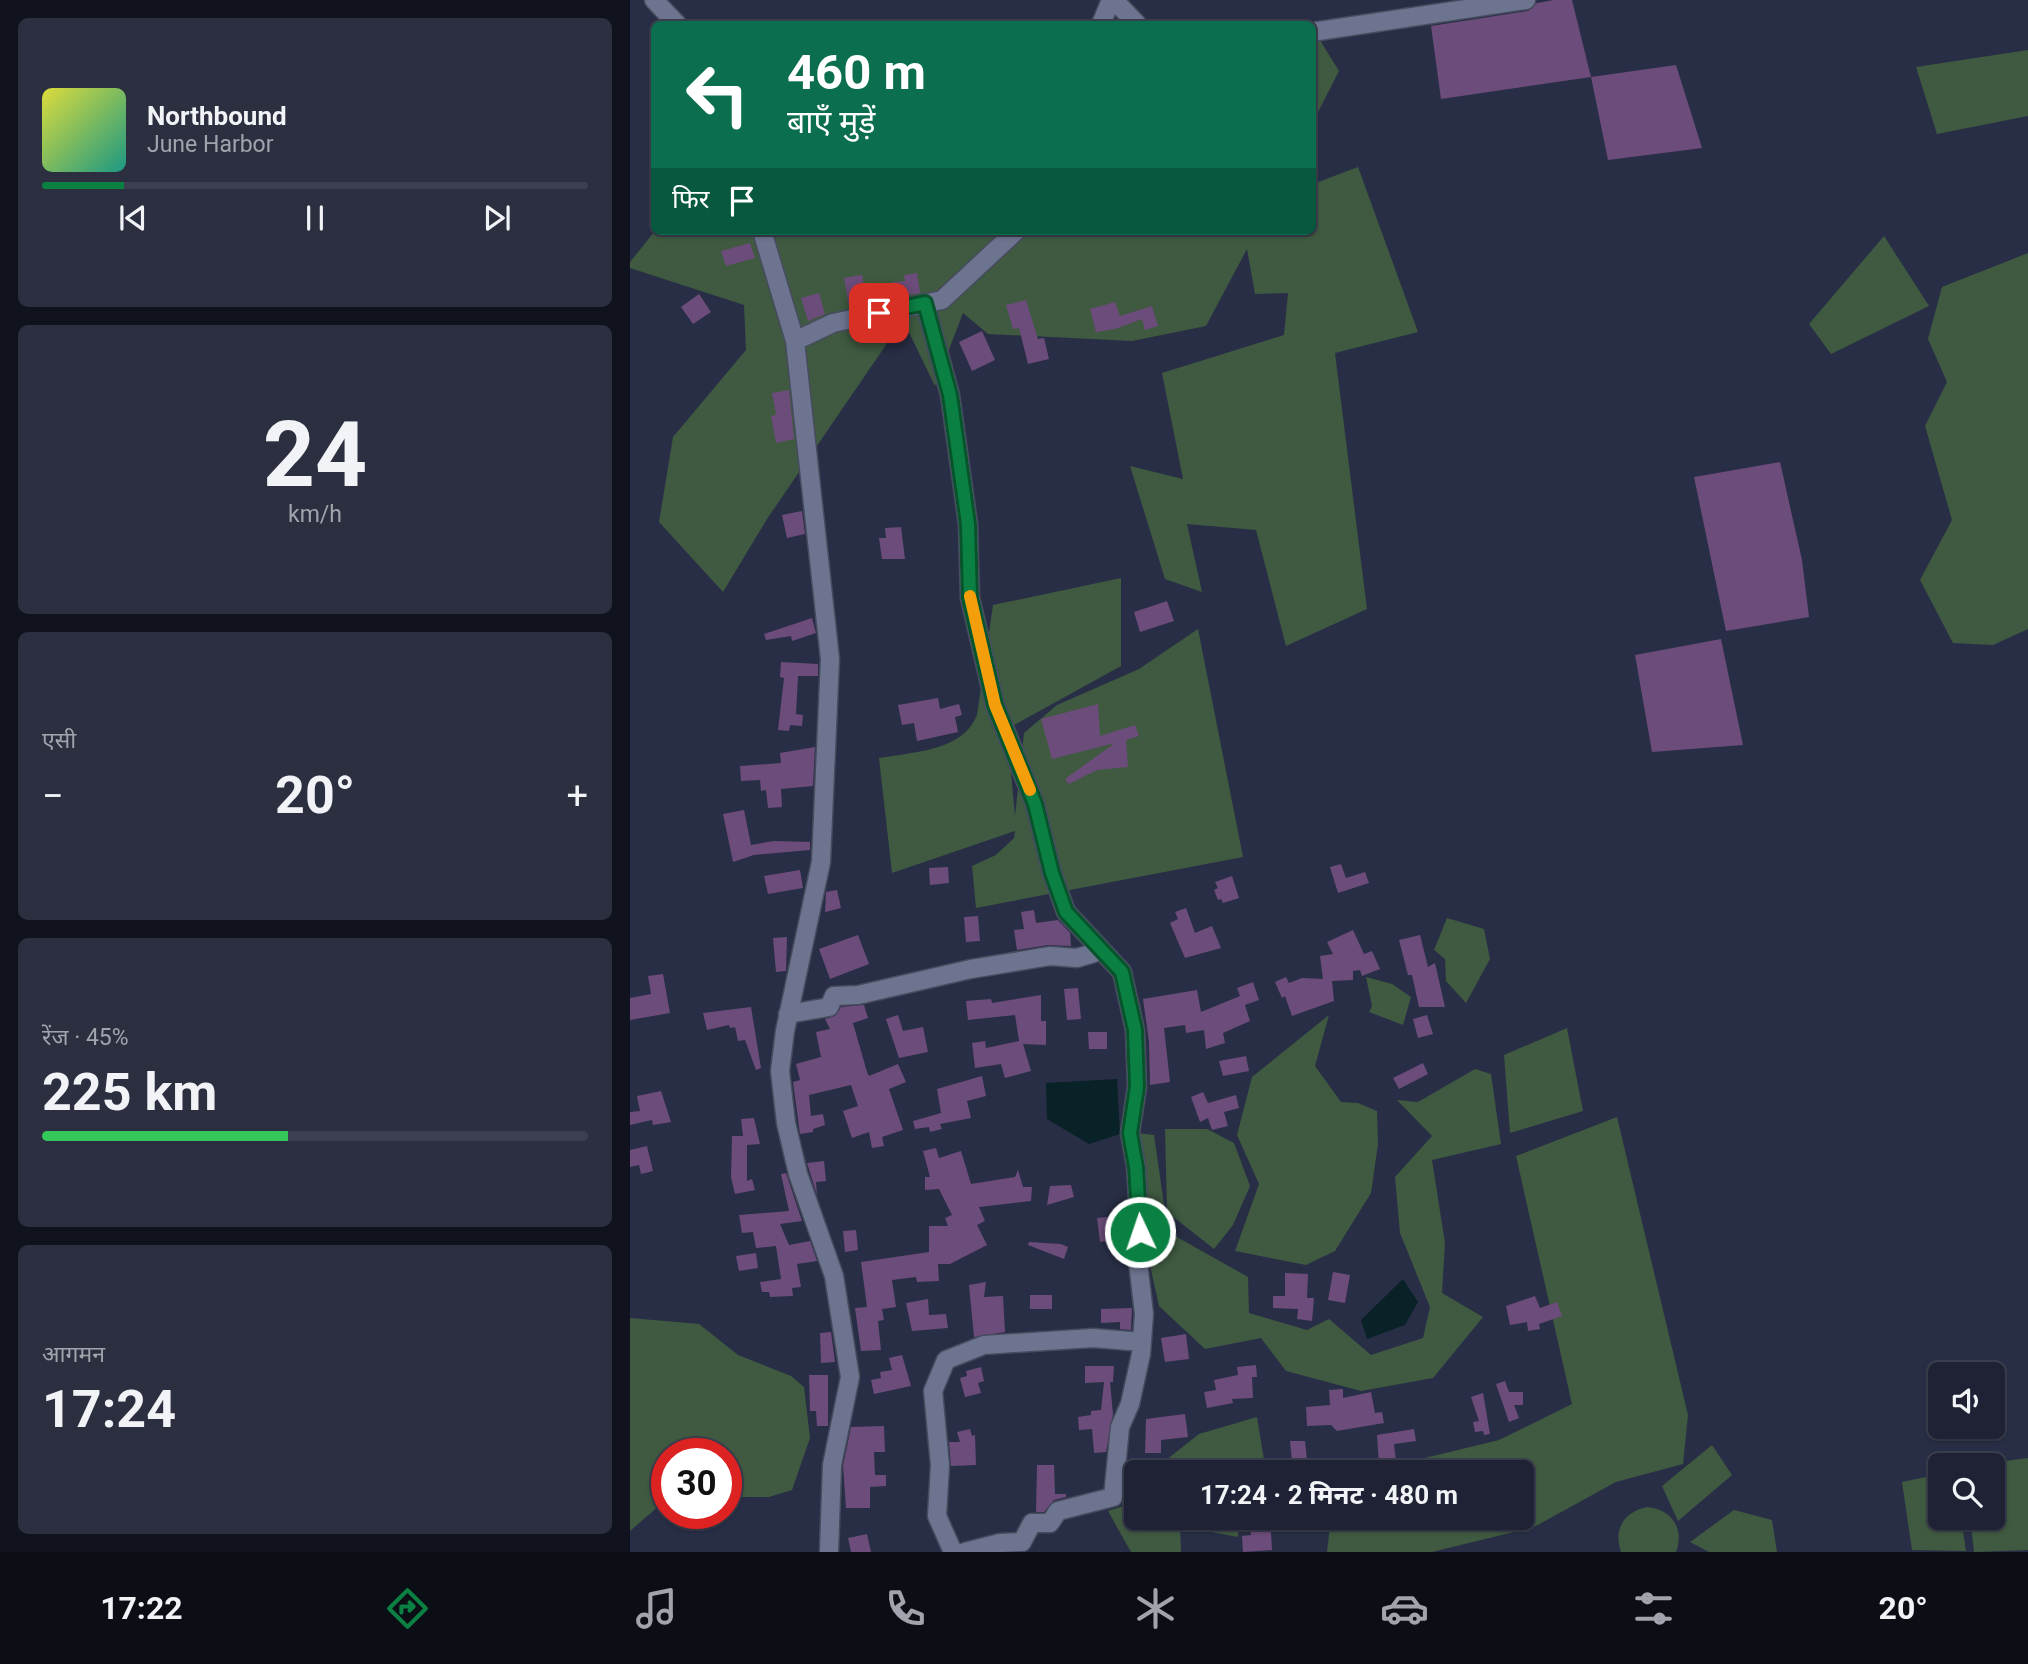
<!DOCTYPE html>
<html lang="hi">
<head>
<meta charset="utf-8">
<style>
  :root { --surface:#1e2234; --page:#2b2f40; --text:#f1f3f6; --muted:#a1a4ac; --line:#3c3f4f; --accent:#0b8043 }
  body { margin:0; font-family:Roboto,"Noto Sans Devanagari",sans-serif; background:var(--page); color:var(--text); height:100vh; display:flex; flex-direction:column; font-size:26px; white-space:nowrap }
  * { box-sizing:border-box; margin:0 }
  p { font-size:23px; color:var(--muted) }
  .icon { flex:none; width:38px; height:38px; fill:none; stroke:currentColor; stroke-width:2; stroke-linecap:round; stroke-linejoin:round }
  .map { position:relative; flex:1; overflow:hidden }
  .panel { display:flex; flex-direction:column; gap:18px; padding:18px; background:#10131d; width:630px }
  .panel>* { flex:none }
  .banner { position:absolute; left:21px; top:21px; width:665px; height:214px; border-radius:10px; box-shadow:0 2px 5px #0004,0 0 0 2px var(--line); background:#0b6e4f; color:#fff; overflow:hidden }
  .buttons { position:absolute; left:1298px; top:1362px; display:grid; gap:14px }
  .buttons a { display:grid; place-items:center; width:77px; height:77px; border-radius:10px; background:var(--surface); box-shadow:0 2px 5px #0004,0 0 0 2px var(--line); font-size:35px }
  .speed { position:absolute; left:21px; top:1438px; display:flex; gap:14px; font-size:35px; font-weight:700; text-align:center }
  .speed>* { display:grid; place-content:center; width:91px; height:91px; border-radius:50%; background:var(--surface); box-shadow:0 2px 5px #0004,0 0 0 2px var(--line); line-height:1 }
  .speed .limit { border:10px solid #d22; background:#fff; color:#111 }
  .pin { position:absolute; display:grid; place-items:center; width:60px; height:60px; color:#fff; margin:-30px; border-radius:14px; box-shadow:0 4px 10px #0006 }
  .me { position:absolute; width:77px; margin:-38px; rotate:357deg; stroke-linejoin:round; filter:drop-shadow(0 0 5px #0008) }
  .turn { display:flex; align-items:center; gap:24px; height:147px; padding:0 21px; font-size:32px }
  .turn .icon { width:91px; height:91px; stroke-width:2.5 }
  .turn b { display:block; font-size:49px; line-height:60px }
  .then { display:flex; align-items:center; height:66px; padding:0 21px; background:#0003; gap:14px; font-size:26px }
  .big { font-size:52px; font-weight:700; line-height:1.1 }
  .panel .widget { flex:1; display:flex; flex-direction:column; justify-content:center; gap:10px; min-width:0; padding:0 24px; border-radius:10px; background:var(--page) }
  .panel .dial { align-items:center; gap:0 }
  .dial b { font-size:91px; line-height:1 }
  .song { display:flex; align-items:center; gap:21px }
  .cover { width:84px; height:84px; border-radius:10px; background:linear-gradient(135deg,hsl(60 70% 55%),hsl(170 70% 35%)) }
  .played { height:7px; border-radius:4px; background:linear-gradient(90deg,var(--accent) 15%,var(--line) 15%) }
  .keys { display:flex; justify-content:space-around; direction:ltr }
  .heat { display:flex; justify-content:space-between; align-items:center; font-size:38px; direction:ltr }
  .charge { height:10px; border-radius:5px; background:linear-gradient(90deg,#34c759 45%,var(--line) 0) }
  .trip { position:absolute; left:494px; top:1460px; width:410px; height:70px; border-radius:10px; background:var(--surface); box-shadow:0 2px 5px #0004,0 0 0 2px var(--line); font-weight:700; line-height:70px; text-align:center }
  .dock { display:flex; height:112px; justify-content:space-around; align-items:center; background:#0c0e15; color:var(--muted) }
  .dock .icon { width:49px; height:49px }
  .dock .selected { color:var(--accent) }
  .dock b { font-size:32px; color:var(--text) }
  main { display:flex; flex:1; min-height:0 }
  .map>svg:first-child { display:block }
  .green { fill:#3f5a41 }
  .water { fill:#082227 }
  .building { fill:#6c4c7a }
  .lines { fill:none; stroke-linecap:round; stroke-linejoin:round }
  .minor-casing { stroke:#464b5e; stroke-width:21 }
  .minor { stroke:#6d748f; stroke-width:18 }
  .route-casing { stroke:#07532c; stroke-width:18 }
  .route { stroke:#0b8043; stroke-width:12 }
  .slow { stroke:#f59e0b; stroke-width:12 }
</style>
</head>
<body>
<main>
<section class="panel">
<div class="widget">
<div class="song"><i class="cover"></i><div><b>Northbound</b><p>June Harbor</p></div></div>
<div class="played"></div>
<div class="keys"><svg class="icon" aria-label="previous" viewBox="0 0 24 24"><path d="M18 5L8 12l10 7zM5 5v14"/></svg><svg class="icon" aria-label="pause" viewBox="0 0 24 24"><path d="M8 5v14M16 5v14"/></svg><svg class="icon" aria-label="next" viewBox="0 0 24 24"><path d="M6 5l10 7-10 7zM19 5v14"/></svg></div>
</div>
<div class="widget dial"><b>24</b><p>km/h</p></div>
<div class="widget"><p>एसी</p>
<div class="heat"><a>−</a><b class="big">20°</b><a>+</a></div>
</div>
<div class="widget"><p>रेंज · 45%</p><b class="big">225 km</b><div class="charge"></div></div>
<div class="widget"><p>आगमन</p><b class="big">17:24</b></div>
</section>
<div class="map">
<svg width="1398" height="1552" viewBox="0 0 1398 1552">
  <rect width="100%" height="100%" fill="#282e45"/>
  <path class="green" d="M683,29l26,42 -26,51z
    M1398,50v66l-91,18 -21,-67z
    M728,167l60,165 -83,21 32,256 -81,37 -30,-116 -69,-6 15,68 -37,-13 -35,-113 53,13 -21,-106 122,-38 4,-42 -33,1 -8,-45 -41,77 -74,15 -144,-7 -25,-21 -28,73 -32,-66 -136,199 -44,73 -64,-70 14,-85 73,-87 -2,-45 -114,-37v-6l25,-31h490l6,3 1,-3h160l1,-47z
    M1254,236l45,70 -98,48 -22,-30z
    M1398,253v376l-35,16 -40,-2 -33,-63 32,-60 -27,-94 22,-44 -19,-43 14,-52z
    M491,578v88l-114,63 8,87 9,-83 33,-28 82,-36 59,-40 45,228 -267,51 -4,-42 24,-11 18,-17 1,-7 -123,42 -13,-115c35,-6 84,-7 98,-43l16,-110z
    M817,918l37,11 6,30 -24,44 -20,-22 -1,-22 -11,-9z
    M736,977l26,7 19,13 -8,28 -34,-13 3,-6z
    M699,1015l-14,51 26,36 17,1 19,8 1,33 -7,49 -36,58 -29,14 -71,-14 24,-67 -22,-49 15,-58z
    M937,1028l16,83 -73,22 -6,-78z
    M845,1069l16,5 10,70 -69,16 13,83 -3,50 41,24 -50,61 -72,13 -75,-20 -25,-33 -56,11 -46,-43 -18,-82 -4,-91 17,2 14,97 80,45 1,36 58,17 22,-11 42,36 52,-17 7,-31 -30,-74 -5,-56 37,-41 -35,-36 21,2z
    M987,1117l71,298 -5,49 -67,18 -82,45 -102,25h-105l4,-35h190v-45h-135l10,-7 103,-25 73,-36 -56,-248z
    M535,1129h42l27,14 16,43 -17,39 -19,24 -47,-37z
    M0,1318l69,6 39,31 53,21 13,11 6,51 -18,52 -23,7h-43v-43h-59v45l-37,32z
    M627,1417l9,55h-105v-8l38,-30z
    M1082,1445l20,30 -54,46 -16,-35z
    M1398,1458v92l-54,2 -4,-35h23v-52h-17z
    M1311,1474v43h20l5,34 -54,-1 -10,-68z
    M506,1502v15h103l-1,20 -58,-11 1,26h-50l-23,-41z
    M1017,1507c24,2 38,21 29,45h-55c-8,-23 3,-40 26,-45z
    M1104,1510l38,10 5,32h-68l-19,-10z"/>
  <path class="water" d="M487,1079l3,55 -31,10 -42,-25 -1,-36z
    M773,1279l15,23 -13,23 -38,14 -6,-19z"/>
  <path class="building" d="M924,0h18l19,77 -150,22 -10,-73 97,-15 9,-8z
    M1046,65l26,83 -94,12 -17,-83z
    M120,243l5,15 -29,8 -5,-15z
    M287,273l3,20 -26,4 -1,-15 12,-1 -1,-6z
    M232,275l5,27 -18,4 -5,-28z
    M189,293l6,21 -17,7 -7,-23z
    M69,294l12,18 -18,12 -12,-17z
    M396,300l12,39 6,-1 5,21 -21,5 -9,-36 -6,1 -7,-24z
    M485,302l5,14 32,-10 6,20 -13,4 -3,-11 -27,10 -19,3 -6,-23z
    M352,331l13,29 -23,11 -13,-29z
    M159,390l5,49 -18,4 -5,-27 5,-1 -4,-22z
    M1150,462l22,98 7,57 -83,14 -32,-154z
    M172,511l3,23 -18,4 -5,-23z
    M271,527l4,32h-23l-3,-21h7l-1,-10z
    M537,601l7,20 -34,11 -6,-20z
    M182,618l4,15 -24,8 -1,-5 -25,4 -2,-6z
    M1091,639l22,106 -91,7 -17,-97z
    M151,662l37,2v12h-20l-2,38 7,1 -1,11 -12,-1 -1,6 -11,-1 6,-52 -4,-1z
    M308,698l2,11 19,-5 3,11 -7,2 3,15 -41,9 -3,-18 -12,2 -4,-20z
    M468,704l2,32 35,-11 4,11 -13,4 2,27 -31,3 -28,14 -4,-5 50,-36 -63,16 -11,-40z
    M185,747l-2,39 -32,3 1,18 -14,1 -2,-18 -5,1 -1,-11 -19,1 -1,-15 41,-3 -1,-10z
    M114,810l7,35 23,-4 36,1v8l-56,5 -21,7 -10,-48z
    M711,864l5,14 19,-6 4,11 -31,10 -8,-26z
    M318,867l1,16 -19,2 -1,-17z
    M170,870l3,18 -35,6 -4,-18z
    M602,876l7,22 -16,5 -2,-4 -3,1 -4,-10 4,-2 -3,-6z
    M207,890l4,18 -16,4 1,-20z
    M556,908l9,25 17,-7 9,22 -36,10 -15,-35 8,-4 -3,-7z
    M404,910l2,13 22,-3 12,13 1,13 -23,-1 -31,5 -3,-20 10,-1 -3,-17z
    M348,916l2,25 -14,1 -2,-25z
    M723,930l11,24 8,-3 8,18 -18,7 -2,-6 -7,1v9l-21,1 2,20 -42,15 -7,-20 -3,2 -7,-16 11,-5 3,6 13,-5 21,1 -3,-23 13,-2 -6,-12z
    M228,935l11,29 -39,15 -11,-30z
    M790,935l8,32 7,-4 10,44h-26l-7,-32h-4l-9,-35z
    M157,937l-1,34 -10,1 -3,-34z
    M33,974l7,39 -40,7v-22l21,-4 -3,-18z
    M623,982l6,18 -14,5 5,16 -27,12 2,10 -19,6 -2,-19 -18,3 -1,-8 -21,3 6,54 -20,3 -1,-43 -6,-43 54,-9 4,22 39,-16 -3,-8z
    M448,988l3,31 -14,1 -3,-31z
    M411,995v26h5v24l-23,-1 8,27 -26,7 -4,-14 -26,4 -3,-25 13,-2 1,7 33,-7 -4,-26 -47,5 -2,-19 25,-2 1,4z
    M234,1005l4,13 -15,5 14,49 2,4 29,-12 8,18 -17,7 14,41 -21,7 2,9 -12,2 -3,-16 -17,6 -9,-27 15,-5 -7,-21 -42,10 2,21 12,-2 2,11 -12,4v3l-13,2 -7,-52 7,-2 -4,-16 25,-7 -5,-25 14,-3 -5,-10 10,-3 6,-9z
    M121,1007l10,61 -5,2 -11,-30 -7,1 -3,-14 -5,1 -1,-3 -22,5 -4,-17z
    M268,1015l5,16 20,-4 5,25 -29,6 -13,-39z
    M797,1015l6,19 -15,4 -5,-19z
    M458,1032h19v17h-18z
    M616,1056l3,15 -26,5 -4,-15z
    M793,1063l5,11 -29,15 -6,-11z
    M352,1076l4,20 -19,5 4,17 -31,6 2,5 -12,3 -1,-5 -14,2 -2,-8 28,-8 -4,-24z
    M31,1091l10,31 -18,3 -1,-5 -22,5v-13l10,-1 -3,-15z
    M573,1092l5,11 28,-8 3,13 -15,4 4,14 -16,4 -4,-12 -8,4 -9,-25z
    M124,1118l6,26 -13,1v36l5,-2 3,11 -20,4 -4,-17 1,-41h11l-2,-17z
    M17,1146l6,25 -12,3 -2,-9 -9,2v-17z
    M306,1148l3,10 22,-7 10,33 44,-7 3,-7 5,17h9l-1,14 -52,6 6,14 -8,4 10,20 -37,19h-12l1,17 -22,1 -1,-5 -24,3 4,27 -14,2 2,11 -6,1 3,29 -20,1 -6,-43 12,-1 -6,-45 68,-10v-26h19l-3,-8 7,-3 -13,-26 -14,1v-13h5l-7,-26z
    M194,1161l2,20 -10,1 1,13 -10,-32z
    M156,1173l16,48 -22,3 9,21 21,-4 7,20 -20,3 4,23 -9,1 1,8 -23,1 -1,-5h-7l-2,-10 21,-3 -5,-33 -20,2 -3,-16 -11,1 -3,-18 50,-4 -8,-37z
    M441,1185l3,12 -27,8 3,-19z
    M487,1207h10l2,24 -4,21 -8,1 -2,-13 -15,2 -3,-24 21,-2z
    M226,1230l2,20 -13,2 -2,-21z
    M399,1242l32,2 7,3 -4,12 -36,-14z
    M126,1253l2,15 -19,3 -3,-15z
    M703,1272l17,3 -5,28 -17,-3z
    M655,1273l23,1 -1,24h7l-2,23 -15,-2 1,-10 -25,-1v-12h12z
    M356,1282l-2,15 19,-1 2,36 -31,5 -5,-52z
    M400,1295h22v14h-22z
    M905,1296l5,12 17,-6 5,14 -23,8 1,5 -12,2 -1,-9 -17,3 -4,-19z
    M298,1299l1,16 17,-1 2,14 -36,3 -6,-28z
    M502,1308l-1,22 -11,-1v-7l-19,1v-14z
    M201,1332l4,30 -14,1 -1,-30z
    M556,1334l3,25 -24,3 -4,-24z
    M272,1355l9,31 -37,8 -3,-14 10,-2 -1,-6 12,-2 -3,-12z
    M626,1365l1,12h-5l1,21 -21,1 1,4 -26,5 -3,-16 12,-2 -2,-10 24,-5 -1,-8z
    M455,1366h29l-1,16h-3l3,32 -7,38 -12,1 -2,-24 -13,1 -1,-13 13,-2v-4l10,-1 3,-28 -19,1z
    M351,1367l3,14 -6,2 3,10 -16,4 -5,-19 7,-2 -1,-5z
    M179,1375h19v51h-11l-1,-15h-6z
    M875,1381l4,11h14v13h-9l5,13 -10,4 -13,-38z
    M713,1389v9l28,-6 4,21 7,-1 2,11 -47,8 -6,-6 -24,1 -1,-19 24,-2 -1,-15z
    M853,1393l7,41 -6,1 -1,-4 -8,1 -2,-10 6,-1 -8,-24z
    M555,1414l3,23 -27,3v13h-16l1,-34z
    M254,1426l1,26h-11l1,23h11v11l-16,1v21h-24l-3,-42 8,-39z
    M340,1429l2,7 3,-1 1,30 -25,1 -2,-24h11l-3,-10z
    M784,1429l2,12 -22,3 2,17 -17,3 -2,-29z
    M660,1441h15l2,19 13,-1 1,13h-28z
    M407,1465h17l1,29h11v3l-12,3 -10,12h-8z
    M620,1517h20l2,33 -29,2 -1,-16 9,-1z
    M237,1534l4,18h-20l-3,-14z"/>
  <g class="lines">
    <defs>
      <path id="minor" d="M24,0l23,24
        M484,0l23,24
        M471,24l10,-24
        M682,32l214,-32
        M132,231l33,110 35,318 -9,203 -36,169 -5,40 6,52 12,51 36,102 16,101 -18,88 -3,87
        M295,303l25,92 18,129 2,74 25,107 40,99 17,69 14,39 56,60 13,58 2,57 -7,46 6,33 4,66 -4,13 8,69 -3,40 -11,50 -10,23 -7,70 -55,14 -8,12h-18l-10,19 -22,1 -35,9
        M165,341l38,-18 109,-23 74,-69
        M158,1014l41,-7 5,-11 24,-1 113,-26 79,-13 27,2 17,-5 4,-7
        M323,1552l-16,-36 3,-51 -7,-74 13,-31 38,-15 109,-7 49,4"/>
    </defs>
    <use href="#minor" class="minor-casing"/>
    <use href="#minor" class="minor"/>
  </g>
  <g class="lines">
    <defs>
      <path id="route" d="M249,313l46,-10 25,92 18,129 2,74 25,107 40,99 17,69 14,39 56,60 13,58 2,57 -7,46 6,34 4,65"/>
    </defs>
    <use href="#route" class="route-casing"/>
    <use href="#route" class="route"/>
    <path class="slow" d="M340,596l25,109 35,85"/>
  </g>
</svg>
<div class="buttons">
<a><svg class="icon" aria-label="sound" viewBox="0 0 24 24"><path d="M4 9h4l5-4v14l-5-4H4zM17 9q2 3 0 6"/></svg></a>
<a><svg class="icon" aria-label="search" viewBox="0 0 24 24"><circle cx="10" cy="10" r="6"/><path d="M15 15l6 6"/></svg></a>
</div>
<div class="speed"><div class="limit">30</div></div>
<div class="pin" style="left:249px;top:313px;background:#d93025"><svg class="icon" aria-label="arrive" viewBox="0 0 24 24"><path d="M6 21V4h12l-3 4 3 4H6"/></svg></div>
<svg class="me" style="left:510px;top:1232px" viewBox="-20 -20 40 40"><circle r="17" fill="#0b8043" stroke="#fff" stroke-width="3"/><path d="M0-11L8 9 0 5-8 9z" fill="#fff"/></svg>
<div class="trip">17:24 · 2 मिनट · 480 m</div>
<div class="banner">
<div class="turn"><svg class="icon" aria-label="left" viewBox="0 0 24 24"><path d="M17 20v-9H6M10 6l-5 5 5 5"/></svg><div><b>460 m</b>बाएँ मुड़ें</div></div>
<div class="then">फिर<svg class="icon" aria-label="arrive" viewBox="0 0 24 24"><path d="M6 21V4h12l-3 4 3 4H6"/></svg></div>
</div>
</div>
</main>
<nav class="dock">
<b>17:22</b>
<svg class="icon selected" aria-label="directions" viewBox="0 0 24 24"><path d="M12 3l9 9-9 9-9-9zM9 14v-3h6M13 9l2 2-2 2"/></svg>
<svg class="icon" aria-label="music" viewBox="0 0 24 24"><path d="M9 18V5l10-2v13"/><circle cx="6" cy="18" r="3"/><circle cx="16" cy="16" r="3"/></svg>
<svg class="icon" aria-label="phone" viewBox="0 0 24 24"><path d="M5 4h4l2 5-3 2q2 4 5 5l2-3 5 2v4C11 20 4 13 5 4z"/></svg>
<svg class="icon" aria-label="climate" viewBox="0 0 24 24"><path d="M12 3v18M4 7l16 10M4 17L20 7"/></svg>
<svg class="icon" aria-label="car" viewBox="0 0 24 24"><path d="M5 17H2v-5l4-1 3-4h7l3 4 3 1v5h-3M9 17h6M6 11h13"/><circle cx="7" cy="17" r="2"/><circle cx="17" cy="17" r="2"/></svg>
<svg class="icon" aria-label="filters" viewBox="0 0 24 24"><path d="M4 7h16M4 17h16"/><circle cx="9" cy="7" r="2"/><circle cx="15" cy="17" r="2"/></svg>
<b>20°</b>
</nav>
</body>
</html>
